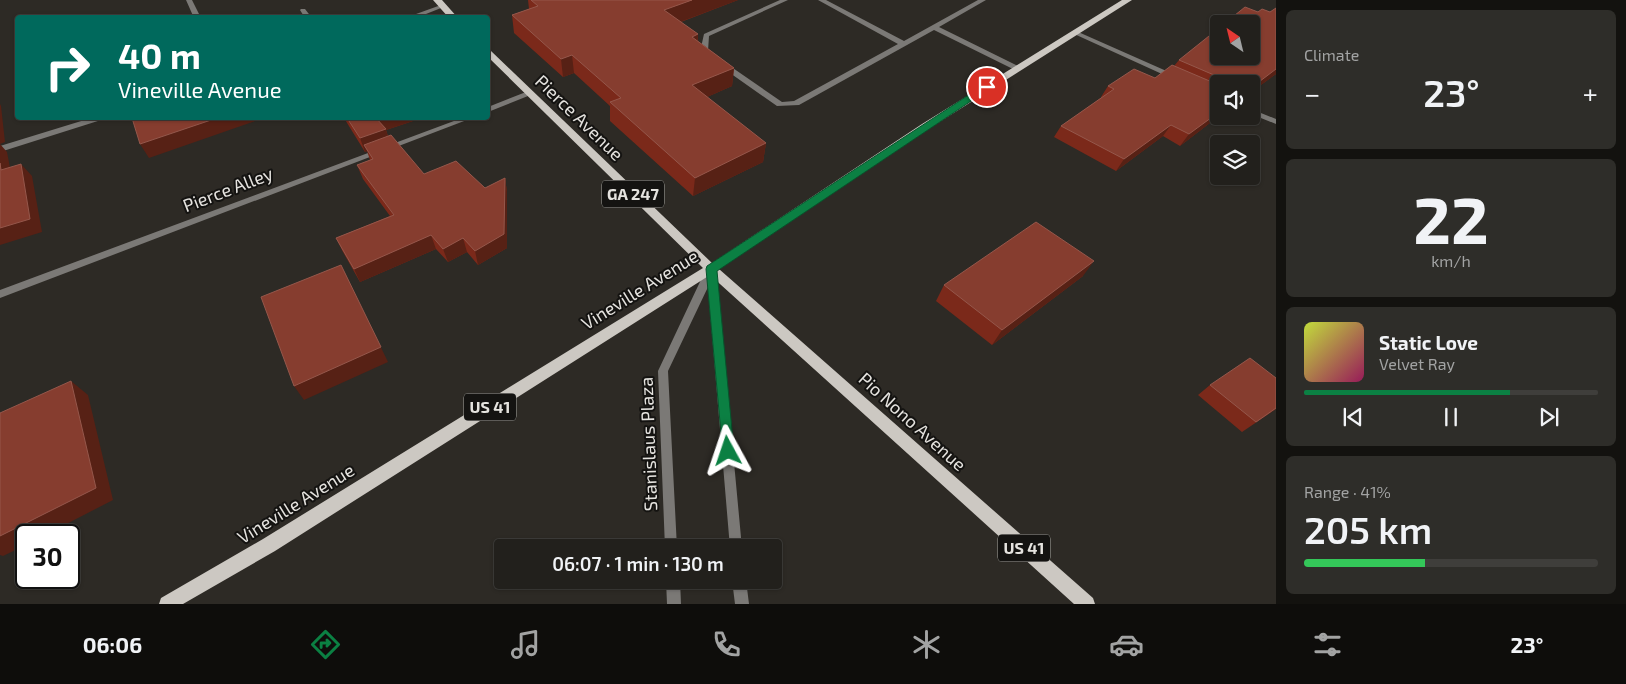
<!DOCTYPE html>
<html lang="en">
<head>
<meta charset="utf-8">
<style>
  :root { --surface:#22201c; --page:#2e2d29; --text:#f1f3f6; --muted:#a2a3a3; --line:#3f3e3b; --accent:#0b8043 }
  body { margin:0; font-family:"Exo 2",sans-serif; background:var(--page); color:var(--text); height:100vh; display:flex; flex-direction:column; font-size:19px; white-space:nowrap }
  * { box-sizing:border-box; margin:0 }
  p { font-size:16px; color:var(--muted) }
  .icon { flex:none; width:28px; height:28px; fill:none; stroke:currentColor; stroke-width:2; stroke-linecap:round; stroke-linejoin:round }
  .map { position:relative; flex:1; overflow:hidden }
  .panel { display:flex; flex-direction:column; gap:10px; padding:10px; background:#13120f; width:350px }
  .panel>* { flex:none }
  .banner { position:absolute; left:15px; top:15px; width:475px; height:105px; border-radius:5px; box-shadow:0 1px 4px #0004,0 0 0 1px var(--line); background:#00695c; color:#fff; overflow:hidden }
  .needle { width:32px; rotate:325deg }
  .controls { position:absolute; left:1210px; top:15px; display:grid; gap:10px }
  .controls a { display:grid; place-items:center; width:50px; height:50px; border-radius:5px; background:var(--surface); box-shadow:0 1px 4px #0004,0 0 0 1px var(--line); font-size:25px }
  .speed { position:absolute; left:15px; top:524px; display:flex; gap:10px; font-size:25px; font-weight:700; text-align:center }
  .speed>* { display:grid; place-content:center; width:65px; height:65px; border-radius:50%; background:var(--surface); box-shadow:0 1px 4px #0004,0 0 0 1px var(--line); line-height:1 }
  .speed .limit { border:2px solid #111; border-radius:8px; background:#fff; color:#111 }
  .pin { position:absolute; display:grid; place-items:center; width:42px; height:42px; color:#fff; margin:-21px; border:2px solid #fff; border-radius:50%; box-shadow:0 1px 5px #0007 }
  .me { position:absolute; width:55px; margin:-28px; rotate:355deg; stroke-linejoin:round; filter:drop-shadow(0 0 4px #0008) }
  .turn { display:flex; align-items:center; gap:18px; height:105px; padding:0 20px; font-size:22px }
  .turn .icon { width:65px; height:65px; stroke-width:2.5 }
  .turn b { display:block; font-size:35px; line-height:42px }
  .big { font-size:38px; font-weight:600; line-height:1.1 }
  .panel .widget { flex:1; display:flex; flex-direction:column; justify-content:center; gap:8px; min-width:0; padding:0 18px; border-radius:8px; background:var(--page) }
  .panel .dial { align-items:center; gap:0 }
  .dial b { font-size:65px; line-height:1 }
  .song { display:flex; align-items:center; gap:15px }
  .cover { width:60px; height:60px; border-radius:8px; background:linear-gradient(135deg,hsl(70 70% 55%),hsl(330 70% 35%)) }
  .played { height:5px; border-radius:2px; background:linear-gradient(90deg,var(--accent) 70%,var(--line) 70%) }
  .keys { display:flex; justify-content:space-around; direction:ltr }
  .heat { display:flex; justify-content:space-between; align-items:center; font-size:28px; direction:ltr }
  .charge { height:8px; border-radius:4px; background:linear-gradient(90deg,#34c759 41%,var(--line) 0) }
  .trip { position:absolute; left:494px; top:539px; width:288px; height:50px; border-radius:5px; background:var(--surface); box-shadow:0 1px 4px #0004,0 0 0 1px var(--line); font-weight:600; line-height:50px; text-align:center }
  .tabs { display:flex; height:80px; justify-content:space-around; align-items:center; background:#0e0d0b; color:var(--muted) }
  .tabs .icon { width:35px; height:35px }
  .tabs .selected { color:var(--accent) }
  .tabs b { font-size:22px; color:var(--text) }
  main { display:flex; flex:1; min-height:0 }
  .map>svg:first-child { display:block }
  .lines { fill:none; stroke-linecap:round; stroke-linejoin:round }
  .lane { fill:#7b7976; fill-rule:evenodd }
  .street { fill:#7b7976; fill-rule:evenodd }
  .primary { fill:#ccc8c2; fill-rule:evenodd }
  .wall { fill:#7b291a }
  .shaded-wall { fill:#572115 }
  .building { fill:#863d2f; stroke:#95574b }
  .route { fill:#0b8043; stroke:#07532c }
  .labels { text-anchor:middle; stroke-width:4; stroke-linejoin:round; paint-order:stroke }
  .shield { fill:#141311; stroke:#a6a5a1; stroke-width:1 }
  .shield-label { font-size:16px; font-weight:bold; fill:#e5e3df }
  .street-label { font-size:18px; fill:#e5e3df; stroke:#141311 }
</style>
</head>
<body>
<main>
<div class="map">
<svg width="1276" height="604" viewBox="0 0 1276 604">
  <rect width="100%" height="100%" fill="#2d2a25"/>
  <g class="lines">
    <path class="lane" d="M186,0h6l9,18h-7z
      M780,0h8l-79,36 -1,15 5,3v4h-6l-7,-6 4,-18z
      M818,0h8l78,41 74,-41h8l-47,27 83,41 -7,2 -81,-40 -135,75 -22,1 -57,-40 7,-2 55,38 12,-1 104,-57z
      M301,9h4l7,9h-7l-5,-8z
      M526,92h3l4,2 -45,18v-5z
      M462,118h10l-472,180v-8z"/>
    <path class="street" d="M441,5l5,1 -30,12h-11z
      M1072,31h4l104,46 -4,2h-3l-101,-46z
      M1251,109l25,10v5l-25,-10z
      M91,118h11l-1,2 -101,32v-6z
      M711,265l5,4 26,279h-12l-22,-261 -40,84 9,177h-12l-7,-177 48,-102z
      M666,580h14l1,24h-14z
      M732,580h14l3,24h-14z"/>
    <path class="primary" d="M433,0h9l16,18h-9z
      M1122,0h10l-202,128 -211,141 374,329 2,6h-21l-364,-329 -435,276 -92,53h-24l2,-6 102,-59 440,-271 -215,-211v-7l3,1 221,212 210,-139z"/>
  </g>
  <path class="wall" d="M528,0h210l-57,22 17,12v7l36,27 -2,18 -25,11 59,46 -3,19 -70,34 -83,-75v-15l-36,-33 -11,4 -49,-44 -2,-18 17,-6z
    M1179,60l97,14 -25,18v-8h-32v32l-39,30 -17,-10 -47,35 -62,-34 7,-11 40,-28v-1l7,-11 47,-8 19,-12z
    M344,118h78l-36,12 2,6 36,38 61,14 20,-10 2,14v56l-29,17 -11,-13 -19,10 -12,-13 -76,33 -17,-30 -7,-14 54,-22 -27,-37 -6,-14 13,-5 -3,-9 -2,1z
    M1083,276l-91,69 -56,-44 8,-16z
    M1210,385l66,24 -34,23 -44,-37z"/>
  <path class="shaded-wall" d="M692,0h46l-74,28v-18z
    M698,34l-1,19 -5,-16z
    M572,55l2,18 -11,4 -2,-18z
    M734,68l-2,18 -41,18 1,-19z
    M1276,69v5l-25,18v-4z
    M0,104l1,2 4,36 -5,2 7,8 6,31 -12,-13 -1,-7z
    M1219,112v4l-39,30 9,-12z
    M217,118h47l-115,40 -9,-14z
    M376,118h46l-36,12 4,13 -26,2 3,6 -2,1 -5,-14z
    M1171,125l-8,11 -47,35 8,-12z
    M766,143l-3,19 -70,34 2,-18z
    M21,164l11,12 10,56 -42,13v-17z
    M505,178l2,14v56l-29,17 -3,-14z
    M431,235l5,14 -76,33 -6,-13z
    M463,238l4,14 -19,10 -5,-13z
    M1094,261l-11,15 -91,69 10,-15z
    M341,265l47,97 -84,38 -10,-14z
    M71,381l17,14 25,105 -68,35h-19v10l-23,11 -3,-1v-19z"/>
  <path class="building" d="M531,0h161l-28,10 34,24 -6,3 42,31 -42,17 74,58 -71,35 -85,-76 11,-4 -49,-43 -11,4 -49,-44 26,-9z
    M1245,7l13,5 4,-3 8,3 6,-4v61l-25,19v-4h-23v-3l-49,-21 40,-32v28h32v-32h-27z
    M1172,65l47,20v27l-30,22 -18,-9 -47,34 -63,-33 53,-37 -6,-3 26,-17 21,9z
    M132,118h85l-77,26z
    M347,118h31h-2l10,11 -26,9z
    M391,135l33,39 32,-13 29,27 20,-10 -1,56 -29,17 -12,-13 -20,11 -12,-14 -77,34 -18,-31 58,-23 -37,-50 16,-6 -9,-14z
    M0,163l1,7 20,-6 9,55 -30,9z
    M1036,222l58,39 -92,69 -58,-45z
    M341,265l40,82 -87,39 -33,-89z
    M1250,358l26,20v30l-20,14 -46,-37z
    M71,381l25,107 -96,48v-123z"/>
  <path class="route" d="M984,85l8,2 -275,184 17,180 -2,4 -4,2 -5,-2 -17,-186 1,-3z"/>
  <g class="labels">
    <g class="shield">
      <rect x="602" y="180.5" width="62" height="27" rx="4"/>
      <rect x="464" y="393.5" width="52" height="27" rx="4"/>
      <rect x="998" y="534.5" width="52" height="27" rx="4"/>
    </g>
    <g class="shield-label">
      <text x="633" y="200">GA 247</text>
      <text x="490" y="413">US 41</text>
      <text x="1024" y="554">US 41</text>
    </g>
    <g class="street-label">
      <text transform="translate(579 118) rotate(44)" y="6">Pierce Avenue</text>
      <text transform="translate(228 190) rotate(-21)" y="6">Pierce Alley</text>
      <text transform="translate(640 290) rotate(-32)" y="6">Vineville Avenue</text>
      <text transform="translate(912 422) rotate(42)" y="6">Pio Nono Avenue</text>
      <text transform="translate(649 444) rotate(-92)" y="6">Stanislaus Plaza</text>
      <text transform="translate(296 504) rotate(-32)" y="6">Vineville Avenue</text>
    </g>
  </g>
</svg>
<div class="controls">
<a><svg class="needle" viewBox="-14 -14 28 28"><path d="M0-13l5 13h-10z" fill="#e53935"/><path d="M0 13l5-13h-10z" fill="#a2a3a3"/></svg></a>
<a><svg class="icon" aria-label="sound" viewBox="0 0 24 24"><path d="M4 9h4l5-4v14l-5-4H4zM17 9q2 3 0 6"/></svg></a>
<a><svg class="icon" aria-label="layers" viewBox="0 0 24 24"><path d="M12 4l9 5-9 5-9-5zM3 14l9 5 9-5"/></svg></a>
</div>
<div class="speed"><div class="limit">30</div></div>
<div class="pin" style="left:987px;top:87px;background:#d93025"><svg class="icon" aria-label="arrive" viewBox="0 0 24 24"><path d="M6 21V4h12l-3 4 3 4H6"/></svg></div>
<svg class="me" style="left:728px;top:451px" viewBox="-20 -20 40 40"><path d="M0-17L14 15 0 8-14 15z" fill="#0b8043" stroke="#fff" stroke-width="4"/></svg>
<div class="trip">06:07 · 1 min · 130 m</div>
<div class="banner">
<div class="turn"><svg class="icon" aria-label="right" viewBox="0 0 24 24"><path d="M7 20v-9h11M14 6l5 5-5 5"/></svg><div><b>40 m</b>Vineville Avenue</div></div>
</div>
</div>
<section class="panel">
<div class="widget"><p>Climate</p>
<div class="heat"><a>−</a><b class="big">23°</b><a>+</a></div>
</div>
<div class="widget dial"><b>22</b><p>km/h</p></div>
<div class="widget">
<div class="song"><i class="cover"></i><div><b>Static Love</b><p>Velvet Ray</p></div></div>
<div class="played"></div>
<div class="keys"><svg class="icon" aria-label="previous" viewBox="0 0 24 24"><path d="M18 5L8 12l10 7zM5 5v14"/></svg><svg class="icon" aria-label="pause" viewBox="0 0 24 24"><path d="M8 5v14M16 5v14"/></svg><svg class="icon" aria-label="next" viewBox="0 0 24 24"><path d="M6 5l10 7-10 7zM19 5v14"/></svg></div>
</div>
<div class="widget"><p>Range · 41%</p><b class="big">205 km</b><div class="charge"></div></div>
</section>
</main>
<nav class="tabs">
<b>06:06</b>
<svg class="icon selected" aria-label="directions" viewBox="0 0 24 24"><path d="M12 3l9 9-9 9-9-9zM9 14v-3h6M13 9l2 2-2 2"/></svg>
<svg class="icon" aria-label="music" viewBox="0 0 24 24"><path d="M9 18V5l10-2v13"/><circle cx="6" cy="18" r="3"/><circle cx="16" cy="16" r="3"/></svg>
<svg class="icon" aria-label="phone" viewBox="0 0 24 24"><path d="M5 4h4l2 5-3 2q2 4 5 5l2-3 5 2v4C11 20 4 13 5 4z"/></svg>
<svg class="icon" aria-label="climate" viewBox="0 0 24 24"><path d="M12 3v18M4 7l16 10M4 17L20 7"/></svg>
<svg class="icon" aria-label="car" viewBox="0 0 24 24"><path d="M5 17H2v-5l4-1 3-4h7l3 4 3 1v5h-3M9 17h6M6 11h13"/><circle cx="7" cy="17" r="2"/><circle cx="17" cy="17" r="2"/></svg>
<svg class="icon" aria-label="filters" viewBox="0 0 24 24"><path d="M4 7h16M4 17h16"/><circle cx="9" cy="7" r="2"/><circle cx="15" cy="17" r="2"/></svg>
<b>23°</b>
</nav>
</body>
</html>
